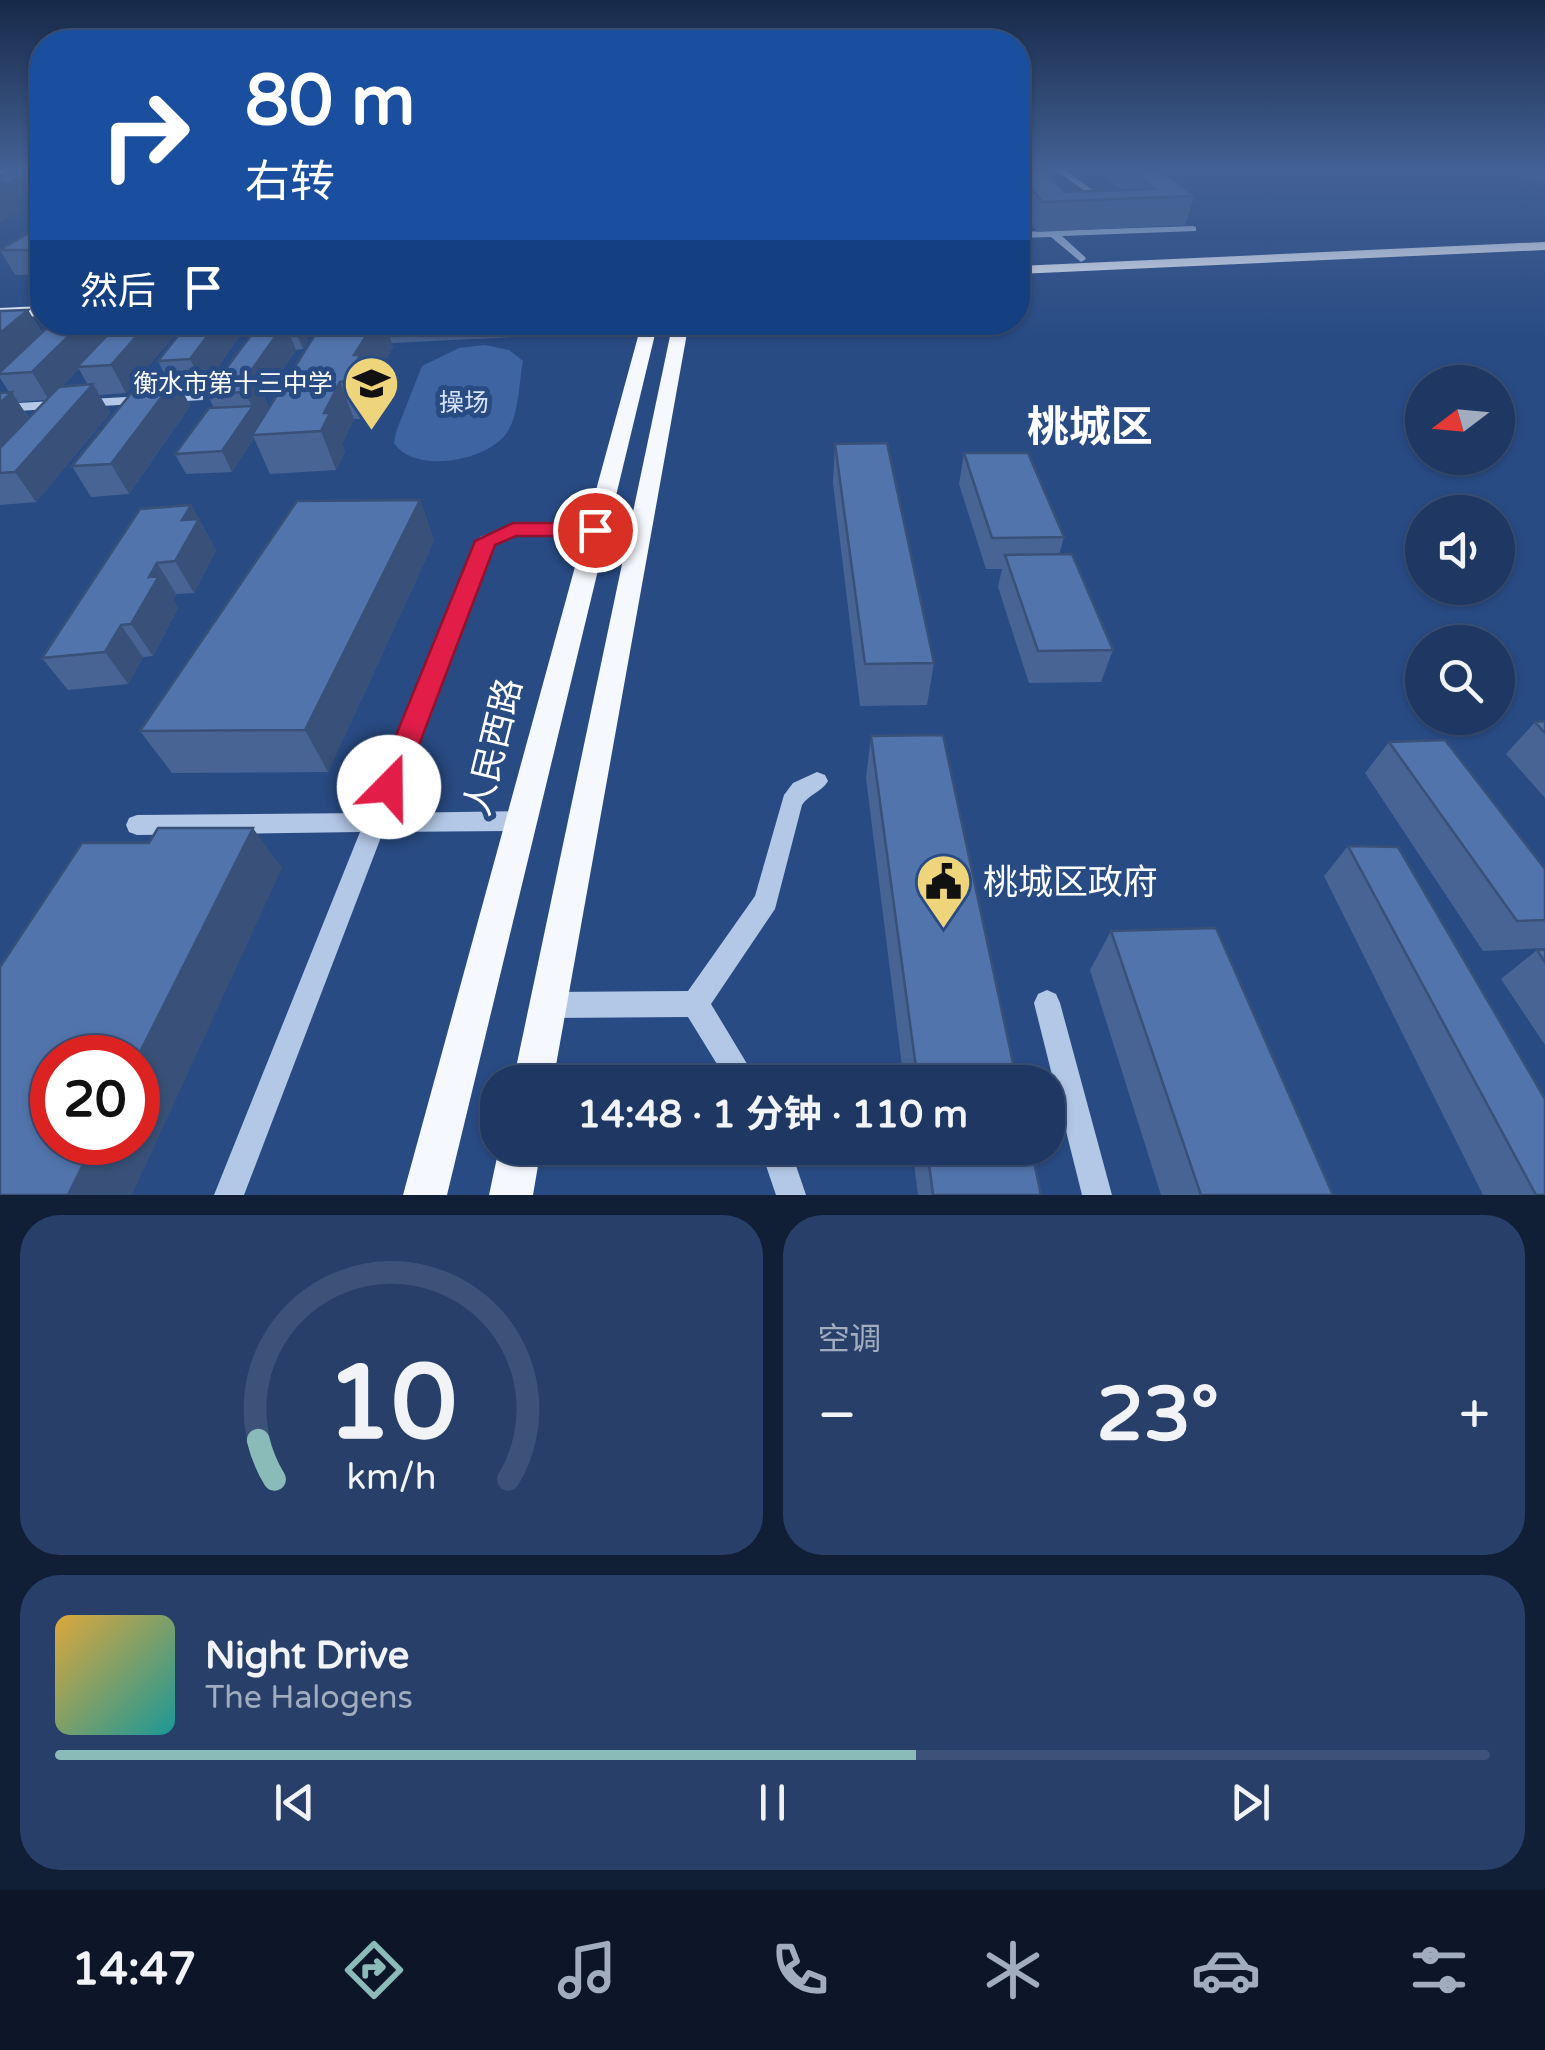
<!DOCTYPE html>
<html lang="zh">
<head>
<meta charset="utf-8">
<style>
  :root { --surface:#1f3863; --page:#273f69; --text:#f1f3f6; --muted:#a1acbe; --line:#3c5278; --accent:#8bbbb9 }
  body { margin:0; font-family:"Varela Round","Noto Sans SC",sans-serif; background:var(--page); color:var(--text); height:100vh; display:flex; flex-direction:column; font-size:38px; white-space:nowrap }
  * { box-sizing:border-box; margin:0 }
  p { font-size:32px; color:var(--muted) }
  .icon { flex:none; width:55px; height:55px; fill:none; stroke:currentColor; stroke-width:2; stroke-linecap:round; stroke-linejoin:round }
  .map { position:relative; height:1195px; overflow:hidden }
  .drawer { display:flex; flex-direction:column; gap:20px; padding:20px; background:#111f36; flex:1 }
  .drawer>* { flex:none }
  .hud { position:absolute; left:30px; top:30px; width:1000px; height:305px; border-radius:40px; box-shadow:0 2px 8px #0004,0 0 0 2px var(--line); background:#1a4fa0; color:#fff; overflow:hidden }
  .needle { width:65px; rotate:254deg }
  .tools { position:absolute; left:1405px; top:365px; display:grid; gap:20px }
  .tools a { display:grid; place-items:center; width:110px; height:110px; border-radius:50%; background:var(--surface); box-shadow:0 2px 8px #0004,0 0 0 2px var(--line); font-size:50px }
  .speed { position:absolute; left:30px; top:1035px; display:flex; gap:20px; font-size:50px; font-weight:700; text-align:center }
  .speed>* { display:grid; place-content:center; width:130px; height:130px; border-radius:50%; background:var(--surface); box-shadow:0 2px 8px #0004,0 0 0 2px var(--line); line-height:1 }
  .speed .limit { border:15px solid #d22; background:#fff; color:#111 }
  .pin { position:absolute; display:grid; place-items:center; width:85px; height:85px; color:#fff; margin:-42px; border:5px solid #fff; border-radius:50%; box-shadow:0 2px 10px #0007 }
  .me { position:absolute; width:110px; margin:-55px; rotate:22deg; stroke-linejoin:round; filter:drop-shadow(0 0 8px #0008) }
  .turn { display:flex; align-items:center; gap:35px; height:210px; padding:0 50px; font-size:45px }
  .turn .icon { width:130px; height:130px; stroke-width:2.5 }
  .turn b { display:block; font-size:70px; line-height:85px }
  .then { display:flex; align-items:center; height:95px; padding:0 50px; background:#0003; gap:20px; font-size:38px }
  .big { font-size:75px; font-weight:700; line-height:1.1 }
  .drawer .widget { flex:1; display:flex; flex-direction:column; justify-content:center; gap:15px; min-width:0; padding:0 35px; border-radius:40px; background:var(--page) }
  .drawer .dial { align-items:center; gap:0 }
  .dial svg { height:260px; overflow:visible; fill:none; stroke:var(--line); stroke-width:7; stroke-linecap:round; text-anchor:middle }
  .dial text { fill:var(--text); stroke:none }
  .song { display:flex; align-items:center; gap:30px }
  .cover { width:120px; height:120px; border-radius:15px; background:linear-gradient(135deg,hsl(40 70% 55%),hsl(180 70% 35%)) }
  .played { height:10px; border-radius:5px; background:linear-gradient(90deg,var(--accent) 60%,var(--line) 60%) }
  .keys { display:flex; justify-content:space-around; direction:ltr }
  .heat { display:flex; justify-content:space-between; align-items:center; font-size:55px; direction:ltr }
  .drawer .tiles { flex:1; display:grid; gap:20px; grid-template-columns:1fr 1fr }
  .widget:last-child { grid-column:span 2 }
  .trip { position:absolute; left:480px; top:1065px; width:585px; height:100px; border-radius:40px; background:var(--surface); box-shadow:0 2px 8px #0004,0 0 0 2px var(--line); font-weight:700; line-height:100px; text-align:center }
  .tabs { display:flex; height:160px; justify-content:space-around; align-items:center; background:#0c1628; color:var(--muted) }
  .tabs .icon { width:70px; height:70px }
  .tabs .current { color:var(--accent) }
  .tabs b { font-size:45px; color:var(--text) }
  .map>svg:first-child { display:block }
  .green { fill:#3e64a1 }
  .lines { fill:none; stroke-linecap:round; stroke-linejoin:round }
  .minor { fill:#b3c8e7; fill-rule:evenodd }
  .major { fill:#f5f8fe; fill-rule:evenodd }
  .wall { fill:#476494; fill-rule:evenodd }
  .shaded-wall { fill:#395178 }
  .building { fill:#5274ac; stroke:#395178; stroke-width:2.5 }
  .route { fill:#e11d48; stroke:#92132f; stroke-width:2.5 }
  .labels { text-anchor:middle; stroke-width:10; stroke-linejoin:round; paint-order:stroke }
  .far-poi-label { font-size:25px; fill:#fff; stroke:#294b84; text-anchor:end }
  .far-park-label { font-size:25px; fill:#d6e3f6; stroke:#294b84 }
  .near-street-label { font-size:35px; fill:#fff; stroke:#294b84 }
  .near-poi-label { font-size:35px; fill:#fff; stroke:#294b84; text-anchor:start }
  .far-town-label { font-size:42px; font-weight:bold; fill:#fff; stroke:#294b84 }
</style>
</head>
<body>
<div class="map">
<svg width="1545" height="1195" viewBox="0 0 1545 1195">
  <rect width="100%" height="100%" fill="#294b84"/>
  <path class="green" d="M485,345l24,5 14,11c-4,21 -4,52 -15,70 -18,30 -93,44 -114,12l2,-11 26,-66 37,-18z"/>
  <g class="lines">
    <path class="minor" d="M0,170h10l-10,4z
      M1056,170h9l47,34 -7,2z
      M1193,226l3,1v4l-134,5 23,21 1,2 -5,3 -30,-25 -33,1v-6z
      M198,393l5,1v6l-203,12v-8z
      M513,525h82l8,5 -8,5h-80l-22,9 -103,269 131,-2 8,3 3,7 -3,7 -8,3 -138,1 -139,363h-30l146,-363 -223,3 -8,-3 -3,-7 3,-7 8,-3 231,-2 110,-272 2,-4z
      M817,772l8,3 3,6c-6,11 -19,13 -26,24l-27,104 -64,95 47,78h-30l-40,-65 -140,1 -9,-4 -4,-9 4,-9 9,-4 140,-1 67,-95 29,-101 9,-12z
      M1047,990l9,4 4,9 52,192h-30l-48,-192 4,-9z
      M760,1148h30l16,47h-30z"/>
    <path class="major" d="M1545,242v8l-527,24v-8z
      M42,306v10l-42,2v-10z
      M642,322h16l-211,873h-44z
      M673,322h16l-136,760h-40z
      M499,1148h42l-8,47h-44z"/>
  </g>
  <path class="wall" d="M5,170h37v33h-8l-6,-12 -14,8 6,12 -20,11v-45l7,-4z
    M1018,170l46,22 55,-2 -18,-18v-2h61l32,26 -9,29 -148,7 -19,-27z
    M1511,170h34v15z
    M42,225v49l-27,1 -15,-25z
    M28,310l14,23 69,-1 9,-10h50l6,11 -50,60 -27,2 11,18 -74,89 -36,3v-112l9,-1 -9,-14v-67zM79,369l9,16 -26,1zM45,400l-16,18 -11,-16z
    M189,322h53l3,6 -41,59 -23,1 9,18 -61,88 -38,3 -19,-31 95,-87 -9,-18z
    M261,322h256l-4,15 -122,6 2,4 -23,38 2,6 -12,28h-6l-12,25 3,7 -9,19 -66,4 -16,-36 -22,34 -46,2 -11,-20 39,-46 -7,-14zM314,336l-54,86 -1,-2 9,-14 -4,-8 32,-48 7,-1 5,-9 -1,-3z
    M835,444l99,219 -7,42 -67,1 -27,-223z
    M964,453l100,84 -5,18 54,95 -12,32 -72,1 -31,-96 4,-18h-16l-27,-85z
    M420,500l14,41 -106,231 -156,1 -32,-42z
    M191,505l25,45 -22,43 -18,1 -3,6 5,8 -25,48 -10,1 -15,27 -60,6 -26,-32z
    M1545,721v77l-39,-44 29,-32z
    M871,736l146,346h-113l-38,-304z
    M1389,742l156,127v79l-62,3 -118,-178z
    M1348,846l197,349h-62l-159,-319z
    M1111,931l222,264h-172l-71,-225z
    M1537,950h8v95l-44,-66z
    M912,1148h119l10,47h-123z"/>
  <path class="shaded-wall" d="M30,170h12v15l-2,2z
    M29,173l7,14 -10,1 2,3 -14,8 6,12 -20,11v-38z
    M28,310l15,26 -43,38v-41z
    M83,322h23l6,12 -35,33 2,2 -30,31 -17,-28z
    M149,322h21l6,11 -50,60 -15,-28z
    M218,322h24l3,6 -41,59 -14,-28z
    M292,322h10l6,18 -5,9z
    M375,322h10l8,25 -23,38 2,6 -12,28 -14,-38 8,-26z
    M510,322h7l-4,15z
    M285,323l11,27 -32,48 4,8 -9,14 2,5 -9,10 2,3 -22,34 -10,-21 30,-44 -7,-15 1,-14z
    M176,378l14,28 -61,88 -18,-30z
    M340,382l14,37 -12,25 3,7 -9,19 -15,-39 3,-18z
    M93,384l17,29 -74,89 -21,-30z
    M12,392l18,29 -30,31v-49z
    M420,500l14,41 -106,231 -23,-42z
    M191,505l25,45 -22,43 -19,-32 7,-41z
    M157,563l19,31 -3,6 5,8 -25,48 -22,-32 18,-47z
    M121,625l22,32 -15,27 -23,-32z
    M253,828l29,40 -150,327h-64l26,-53h44l-1,-84z"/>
  <path class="building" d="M1018,170h27l19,22 90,-3 -21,-19h29l32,26 -152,6z
    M7,173h22l-23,12 -2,-3h-4v-5z
    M42,180v8h-16z
    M42,225v25h-42z
    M28,310l-28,23v-22z
    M53,322h30l-51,50 -32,2v-2z
    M120,322h29l-38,43 -34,2z
    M189,322h29l-28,37 -32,2z
    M261,322h31l-7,1 -39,55h10l-11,14 -38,2z
    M323,322h52l-21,33h6l-14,26 -6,1 -16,31h6l-9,18 -69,4z
    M176,378l-65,86 -39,2 70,-86z
    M93,384l-78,88 -15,1v-25l59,-61z
    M12,392l-12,11v-10z
    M253,406l-31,45 -47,3 34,-46z
    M887,443l47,220 -69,1 -30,-220z
    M964,453h64l36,84 -72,1z
    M420,500l-115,230 -165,1 157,-230z
    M191,505l-9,15 17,-1 -24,42 -18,2 -8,14 10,-1 -28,48 -10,1 -16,27 -63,6 98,-149z
    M1072,554l41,96 -75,1 -33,-96z
    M1545,721v12l-10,-11z
    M943,735l74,347h-99l-47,-346z
    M1445,740l100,129v51l-28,1 -128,-179z
    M158,828h95l-116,230h-85v84h42l-26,53h-68v-228l82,-124h67z
    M1348,846l50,1 147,252v96h-9z
    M1216,928l117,267h-132l-90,-264z
    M1537,950h8v12z
    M927,1148h104l10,47h-108z"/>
  <linearGradient id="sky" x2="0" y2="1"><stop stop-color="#172949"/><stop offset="0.5" stop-color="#436194"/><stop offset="1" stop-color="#436194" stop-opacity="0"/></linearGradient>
  <rect width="1545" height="337" fill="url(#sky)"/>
  <path class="route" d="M513,523h82l10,7 -10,6h-79l-21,9 -92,242 -4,9 -10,3 -10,-3 -4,-9 100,-246z"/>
  <defs>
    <symbol id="school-pin" viewBox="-11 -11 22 30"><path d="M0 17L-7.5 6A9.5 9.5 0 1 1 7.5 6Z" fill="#eed47a" stroke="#294b84"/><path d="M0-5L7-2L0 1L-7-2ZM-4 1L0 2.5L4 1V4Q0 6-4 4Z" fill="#111"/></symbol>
    <symbol id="civic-pin" viewBox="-11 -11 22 30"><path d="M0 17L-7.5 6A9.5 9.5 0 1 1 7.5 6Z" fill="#eed47a" stroke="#294b84"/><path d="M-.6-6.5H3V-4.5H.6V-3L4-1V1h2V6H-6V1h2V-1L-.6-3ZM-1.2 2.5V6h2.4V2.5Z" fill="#111"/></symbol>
  </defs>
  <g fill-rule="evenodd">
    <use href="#school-pin" x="340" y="352" width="63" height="86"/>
    <use href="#civic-pin" x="912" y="850" width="63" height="86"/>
  </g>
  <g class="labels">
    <g class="far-poi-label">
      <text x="333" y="392">衡水市第十三中学</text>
    </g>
    <g class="far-park-label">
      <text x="464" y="411">操场</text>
    </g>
    <g class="near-street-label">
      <text transform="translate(493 747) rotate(-76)" y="12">人民西路</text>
    </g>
    <g class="near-poi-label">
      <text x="983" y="894">桃城区政府</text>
    </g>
    <g class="far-town-label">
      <text x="1090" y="441">桃城区</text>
    </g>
  </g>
</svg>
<div class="tools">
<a><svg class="needle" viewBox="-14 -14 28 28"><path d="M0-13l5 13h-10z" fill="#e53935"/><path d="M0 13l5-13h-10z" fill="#a1acbe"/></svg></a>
<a><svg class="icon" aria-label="sound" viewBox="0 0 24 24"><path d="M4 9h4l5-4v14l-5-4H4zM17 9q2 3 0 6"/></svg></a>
<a><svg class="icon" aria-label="search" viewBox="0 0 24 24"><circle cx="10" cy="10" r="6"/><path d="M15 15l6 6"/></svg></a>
</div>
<div class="speed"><div class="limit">20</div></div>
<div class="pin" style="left:595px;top:530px;background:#d93025"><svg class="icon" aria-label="arrive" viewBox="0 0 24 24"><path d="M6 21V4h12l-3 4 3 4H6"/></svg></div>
<svg class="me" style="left:389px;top:787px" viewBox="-20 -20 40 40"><circle r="19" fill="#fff"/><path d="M0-13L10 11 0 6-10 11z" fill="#e11d48"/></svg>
<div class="trip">14:48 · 1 分钟 · 110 m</div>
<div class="hud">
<div class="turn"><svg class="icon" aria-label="right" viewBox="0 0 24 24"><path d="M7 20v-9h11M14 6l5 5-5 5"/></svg><div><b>80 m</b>右转</div></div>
<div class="then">然后<svg class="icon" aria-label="arrive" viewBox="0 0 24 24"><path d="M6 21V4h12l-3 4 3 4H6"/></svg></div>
</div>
</div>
<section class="drawer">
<div class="tiles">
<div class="widget dial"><svg viewBox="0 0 100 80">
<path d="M14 69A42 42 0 1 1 86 69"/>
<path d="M14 69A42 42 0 0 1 9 57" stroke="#8bbbb9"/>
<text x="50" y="56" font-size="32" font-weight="700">10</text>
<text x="50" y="72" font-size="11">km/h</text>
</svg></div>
<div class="widget"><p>空调</p>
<div class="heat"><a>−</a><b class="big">23°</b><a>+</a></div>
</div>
<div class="widget">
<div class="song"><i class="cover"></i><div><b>Night Drive</b><p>The Halogens</p></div></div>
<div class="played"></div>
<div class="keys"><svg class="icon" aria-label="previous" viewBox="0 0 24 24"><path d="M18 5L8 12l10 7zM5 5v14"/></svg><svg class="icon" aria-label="pause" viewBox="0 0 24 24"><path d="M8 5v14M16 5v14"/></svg><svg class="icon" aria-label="next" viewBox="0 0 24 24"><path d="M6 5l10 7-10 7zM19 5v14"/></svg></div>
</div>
</div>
</section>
<nav class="tabs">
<b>14:47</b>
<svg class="icon current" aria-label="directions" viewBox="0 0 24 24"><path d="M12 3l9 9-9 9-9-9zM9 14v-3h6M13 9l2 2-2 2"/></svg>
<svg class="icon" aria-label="music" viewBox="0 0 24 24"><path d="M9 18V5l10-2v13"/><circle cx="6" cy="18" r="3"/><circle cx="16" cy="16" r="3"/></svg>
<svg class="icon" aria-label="phone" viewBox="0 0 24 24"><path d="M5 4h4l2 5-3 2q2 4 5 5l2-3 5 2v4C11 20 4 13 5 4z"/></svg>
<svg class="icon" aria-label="climate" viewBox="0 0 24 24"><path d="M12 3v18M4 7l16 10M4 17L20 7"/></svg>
<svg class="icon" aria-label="car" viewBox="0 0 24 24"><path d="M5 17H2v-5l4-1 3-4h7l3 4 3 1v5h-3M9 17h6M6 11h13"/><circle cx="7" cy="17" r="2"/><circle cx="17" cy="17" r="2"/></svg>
<svg class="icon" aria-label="filters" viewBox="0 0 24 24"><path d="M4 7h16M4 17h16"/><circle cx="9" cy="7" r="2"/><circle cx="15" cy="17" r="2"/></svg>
</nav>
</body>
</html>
